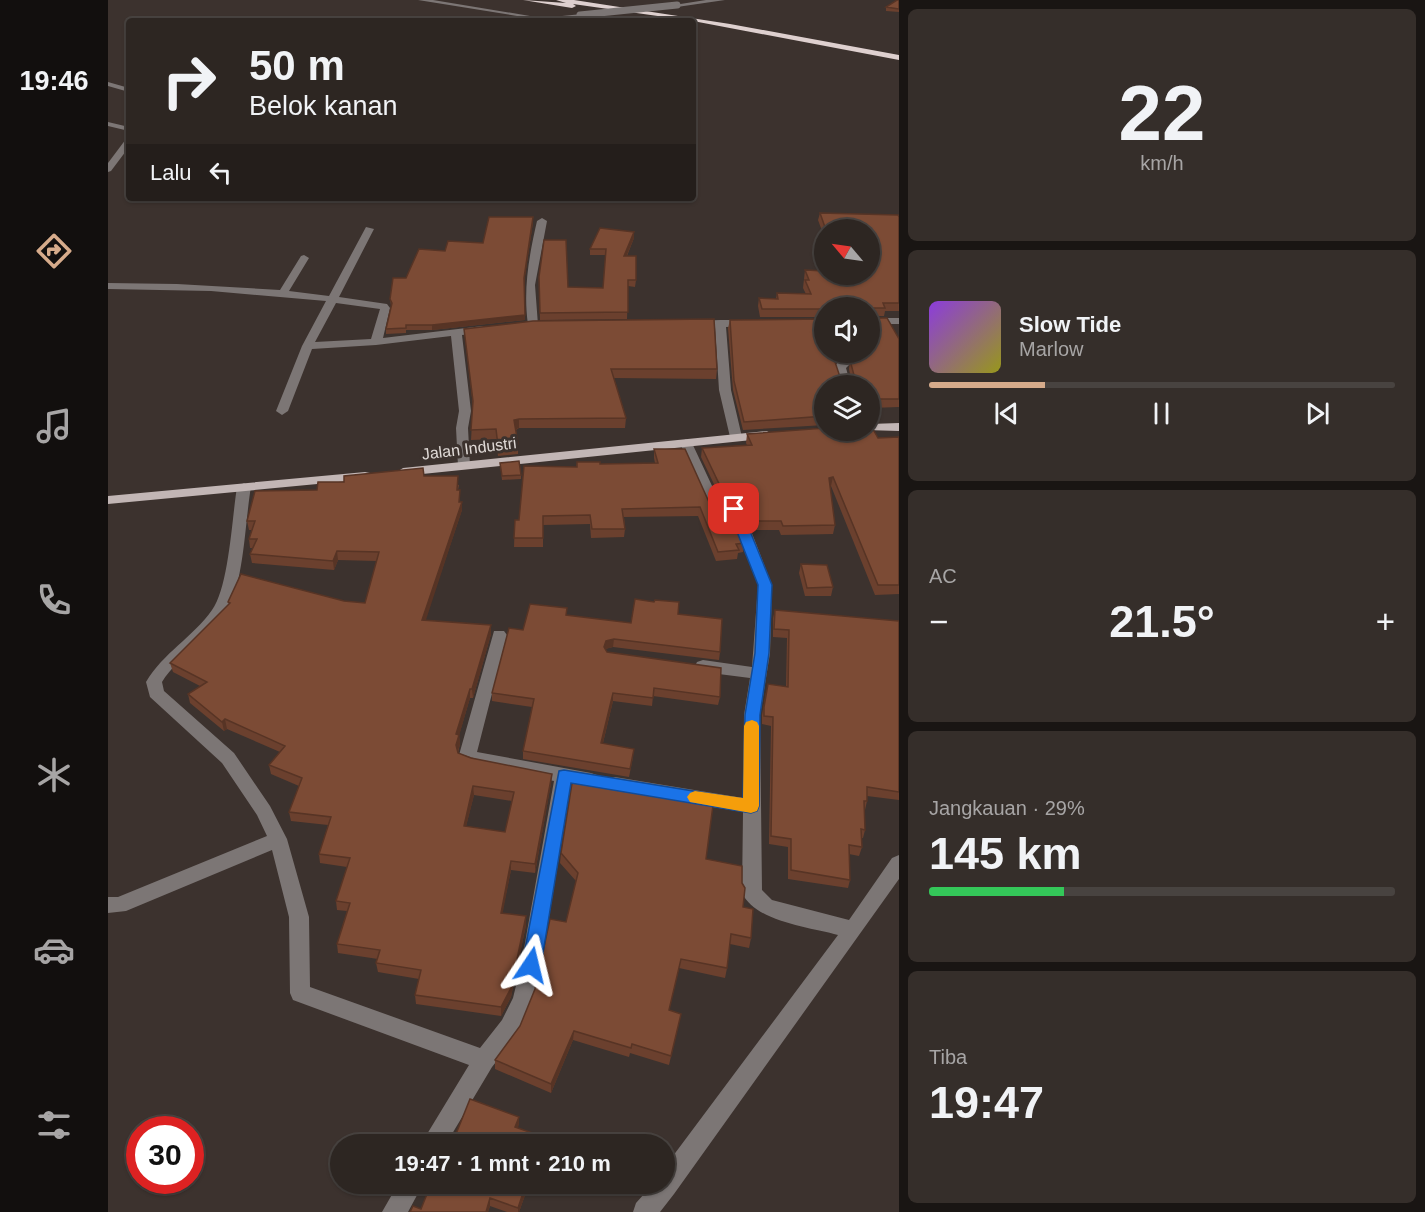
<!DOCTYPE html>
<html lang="id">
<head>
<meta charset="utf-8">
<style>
  :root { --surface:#2d2622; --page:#352e2a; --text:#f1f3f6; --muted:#a7a5a5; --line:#484340; --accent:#d6ab8b }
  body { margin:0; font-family:Arial,sans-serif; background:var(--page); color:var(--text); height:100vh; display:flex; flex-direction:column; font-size:22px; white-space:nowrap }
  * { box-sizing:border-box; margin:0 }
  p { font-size:20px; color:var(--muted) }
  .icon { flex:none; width:33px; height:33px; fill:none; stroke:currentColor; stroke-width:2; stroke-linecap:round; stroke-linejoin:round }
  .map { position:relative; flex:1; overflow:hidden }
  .drawer { display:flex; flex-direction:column; gap:9px; padding:9px; background:#191513; width:526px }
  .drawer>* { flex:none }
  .hud { position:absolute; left:18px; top:18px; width:570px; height:183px; border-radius:6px; box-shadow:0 2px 4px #0004,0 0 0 2px var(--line); background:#2d2622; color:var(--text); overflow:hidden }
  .needle { width:39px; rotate:299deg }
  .controls { position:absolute; left:706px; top:219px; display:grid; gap:12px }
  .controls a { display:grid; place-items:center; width:66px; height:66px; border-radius:50%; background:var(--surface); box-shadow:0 2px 4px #0004,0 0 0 2px var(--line); font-size:30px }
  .speed { position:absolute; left:18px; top:1116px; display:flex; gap:12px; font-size:30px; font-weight:700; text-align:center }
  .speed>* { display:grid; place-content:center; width:78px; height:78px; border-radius:50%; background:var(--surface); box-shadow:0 2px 4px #0004,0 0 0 2px var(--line); line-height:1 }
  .speed .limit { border:9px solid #d22; background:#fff; color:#111 }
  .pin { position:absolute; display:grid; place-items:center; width:51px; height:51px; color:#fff; margin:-26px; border-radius:12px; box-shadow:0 3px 9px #0006 }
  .me { position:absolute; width:66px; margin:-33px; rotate:10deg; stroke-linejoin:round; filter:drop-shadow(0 0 4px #0008) }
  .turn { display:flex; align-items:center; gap:21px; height:126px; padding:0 24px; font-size:27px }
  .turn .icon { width:78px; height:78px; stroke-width:2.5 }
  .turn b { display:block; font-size:42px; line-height:51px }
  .then { display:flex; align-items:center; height:57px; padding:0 24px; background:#0003; gap:12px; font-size:22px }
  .big { font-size:45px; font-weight:600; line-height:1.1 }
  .drawer .widget { flex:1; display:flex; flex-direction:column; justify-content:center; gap:9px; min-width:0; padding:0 21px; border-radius:9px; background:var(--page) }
  .drawer .dial { align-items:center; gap:0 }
  .dial b { font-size:78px; line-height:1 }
  .song { display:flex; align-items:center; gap:18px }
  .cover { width:72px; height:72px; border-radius:9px; background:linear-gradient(135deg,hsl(270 70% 55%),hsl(60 70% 35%)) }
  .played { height:6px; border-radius:3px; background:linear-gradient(90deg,var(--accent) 25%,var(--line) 25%) }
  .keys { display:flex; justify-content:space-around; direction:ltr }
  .heat { display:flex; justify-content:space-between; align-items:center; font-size:33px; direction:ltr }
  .charge { height:9px; border-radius:4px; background:linear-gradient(90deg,#34c759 29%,var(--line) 0) }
  .trip { position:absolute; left:222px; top:1134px; width:345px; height:60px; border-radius:30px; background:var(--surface); box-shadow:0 2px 4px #0004,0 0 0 2px var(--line); font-weight:600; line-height:60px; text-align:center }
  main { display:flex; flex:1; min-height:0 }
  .menu { display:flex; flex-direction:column; width:108px; justify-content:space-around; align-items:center; background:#120f0e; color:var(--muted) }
  .menu .icon { width:42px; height:42px }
  .menu .selected { color:var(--accent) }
  .menu b { font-size:27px; color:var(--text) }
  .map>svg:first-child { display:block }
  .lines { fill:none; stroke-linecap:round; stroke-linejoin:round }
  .minor { fill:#7c7675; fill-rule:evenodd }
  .major { fill:#c2b6b5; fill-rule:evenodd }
  .highway { fill:#ded0cf; fill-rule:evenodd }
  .minor-bridge { stroke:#7c7675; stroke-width:7 }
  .wall { fill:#6b402e; fill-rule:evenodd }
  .shaded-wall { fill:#573425 }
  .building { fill:#7c4b35; stroke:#573425; stroke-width:1.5; fill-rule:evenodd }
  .route { fill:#1a73e8; stroke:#114b97; stroke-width:1.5 }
  .slow { fill:#f59e0b }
  .labels { text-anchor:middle; stroke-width:6; stroke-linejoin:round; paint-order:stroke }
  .street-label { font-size:16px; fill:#e0dad7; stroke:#3c322e }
</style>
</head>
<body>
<main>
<nav class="menu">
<b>19:46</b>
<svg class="icon selected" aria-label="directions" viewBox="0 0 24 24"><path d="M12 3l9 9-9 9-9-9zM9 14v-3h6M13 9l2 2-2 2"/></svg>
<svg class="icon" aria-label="music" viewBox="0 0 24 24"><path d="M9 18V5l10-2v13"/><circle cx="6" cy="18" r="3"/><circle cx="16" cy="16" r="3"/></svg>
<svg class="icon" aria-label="phone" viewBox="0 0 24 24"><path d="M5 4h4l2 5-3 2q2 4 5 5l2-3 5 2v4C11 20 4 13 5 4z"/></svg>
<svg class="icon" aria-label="climate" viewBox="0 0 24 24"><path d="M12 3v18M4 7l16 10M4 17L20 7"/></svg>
<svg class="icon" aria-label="car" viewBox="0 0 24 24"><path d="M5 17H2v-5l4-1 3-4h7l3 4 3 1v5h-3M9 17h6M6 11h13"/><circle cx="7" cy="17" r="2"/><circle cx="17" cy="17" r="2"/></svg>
<svg class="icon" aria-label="filters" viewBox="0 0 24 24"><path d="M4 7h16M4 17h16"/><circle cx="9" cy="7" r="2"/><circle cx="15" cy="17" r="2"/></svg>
</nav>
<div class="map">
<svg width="791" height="1212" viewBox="0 0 791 1212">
  <rect width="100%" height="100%" fill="#3c322e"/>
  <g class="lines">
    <path class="minor" d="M310,0h15l97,16 -18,5h-12l17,-5z
      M598,0h19l-48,7 -3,-2z
      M474,14l-2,3 -51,4 3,-2z
      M0,82l21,6v4l-21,-6z
      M0,122l21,5v4l-21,-5z
      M18,139h3v8l-18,24 -3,1v-9z
      M434,218l5,3 -12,64 3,40 -5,3 -5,-3c-5,-36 1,-69 9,-104z
      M258,227l8,2 -35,68 48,7 3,4 -7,30 100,-12 5,3 -5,3 -21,3 9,76 -3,17 2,38 -1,3h-10l-1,-3 -2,-38 3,-17 -8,-75 -75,9 -64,4 -24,62 -6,4 -6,-4 26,-65 24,-45 -115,-10 -103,-2v-6l69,1 103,6 21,-34 3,-1 5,3 -20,33 40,5zM228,303l44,6 -9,30 -56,3z
      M762,318h29v6h-29z
      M612,320h30l5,3 -5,3 -24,1 5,63 11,47 -6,4 -6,-4 -11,-47 -4,-63h-19l-5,-3 5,-3z
      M738,352h12v4l-12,12 5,18h-12l-5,-19z
      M578,439l6,4 28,60 21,4 2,3 29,75 -2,68 -10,62 2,175 10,10 77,20 43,-62 7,-3v24l-225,315 -14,18h-27l3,-9 17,-19h11v-16l174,-233c-29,-8 -82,-13 -96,-42l1,-81 -128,-21 -6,-2 -3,-5 3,-5 6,-2 128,21 1,-83 6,-37 -47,-6 -6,-2 -2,-4 2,-4 6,-2 49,7 6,-82 -28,-72 -20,-4 -2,-3 -28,-63z
      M136,483l7,4c-6,33 -7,101 -26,127 -17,26 -46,41 -63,68l2,9 70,62 36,53 17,33 22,78 1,70 170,61 22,-28 11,-22 8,-33 33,-184 -82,-16 -6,-2 -7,-8 35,-124h10l3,4 -30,117 114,21 6,2 3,5 -3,5 -6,2 -20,-3 -30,181 -8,33 -15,36 -26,33 -46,77h-25l48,-79 -176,-65 -3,-7 -1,-76 -17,-67 -146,61 -18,2v-16h10l149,-61 -10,-21 -35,-52 -72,-66 -4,-15c17,-29 47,-45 66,-72 17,-23 20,-93 25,-123z
      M290,1184h25l-15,28h-26z"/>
    <path class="major" d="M791,423v8l-33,-1h4v-6z
      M659,431l6,4 -2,3 -368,38 -6,-4 6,-4z
      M257,472l5,1 2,3 -2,3 -262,25v-8z"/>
    <path class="highway" d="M415,0l43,3 -10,-3h18l156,24 169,31v5l-206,-39 -120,-17 3,2 -4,2z"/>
    <path class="minor-bridge" d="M472,15l97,-10"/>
  </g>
  <path class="wall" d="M791,0v12l-13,-1v-4z
    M712,213l79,4v94h-14l-1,5h-14v2l29,21v68l-29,1v-22h-45v39l-82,5 -10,-40 -5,-62 2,-8 105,43 6,17 10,-1 -2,-10 1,-9 20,-8v-44h-45v9h-65l-2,-11 1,-8 17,1 1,-6 29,1 -3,-6 2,-18 65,4v-44h-45v9l-7,-19z
    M425,222l-9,60 1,38 -93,10h-26v3l-20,1v-5l5,-23 -1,-7 16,-21 39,-27 38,-8z
    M526,238l-7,18 9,24 -1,7 -7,-1 -1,33 -87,1 -1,-36 29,3 35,1 3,-33h-16v-6z
    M356,329l253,40 -1,10 -102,-1 12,40 -1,10h-106l-3,2 2,14v10l-20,2 -2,-17 -25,1 2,-34 -8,-68z
    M639,434l131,4 21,-1v157l-24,1 -44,-109h-1l5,39 -2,9 -52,1 -2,-5h-26l-10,-24 -21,-5 -21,-44 1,-9 45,-3 -1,-2z
    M546,449l55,53 35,41 -1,9 -5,1 -1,6 -21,2 -18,-45 -74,1 1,12 -1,8 -33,1 -1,-14 -47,1v22h-29l1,-27h4l57,-53 1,-5 23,2 55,-1 -1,-5z
    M392,463l21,12v4l-19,1z
    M316,476l35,9 -1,5 4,20 -37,110 66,14 -18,64h-3l-11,37 1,9 -2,9 93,30 -16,90 -24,-3 -9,43 24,3v9l-15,72 -10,19 -85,-12 -1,-9 4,-16 -41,-7 -2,-9 2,-4 -40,-6 -1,-9 10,-33 -10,-1 -1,-9 11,-34 -27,-4 -1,-9 9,-29 -37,-4 -2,-9 10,-26 -28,-12 -2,-9 11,-13 -53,-23 -3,2 -34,-28 -2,-9 12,-8 -27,-14 -3,-9 59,-59 -1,-2 116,-1 21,2 12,-42 -39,-1 -4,10 -82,-7 -2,-9 3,-6h-3l-1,-9 3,-9h-3l-2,-9 70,-31 27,-8zM366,795l38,6 -7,31 -39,-6z
    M693,564l32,23 -2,9h-26l-6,-23z
    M667,610l124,11v179l-32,-4v5l-2,9v20l-2,8h-1v9l-3,9 -10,-2 1,26 -2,8 -60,-9v-32l-19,-3 2,-118 -9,-2v-9l4,-23 20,-6 1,-48 -14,-1v-19z
    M570,614l42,38 -1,8 -106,-13 -8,2 2,3 113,45 -2,8 -65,-9 -1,10 -39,-5 -10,42 30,14 -4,20 -106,-18v-8l9,-44 -40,-6v-8l31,-63 44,-15 64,8z
    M547,795l51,64 36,24 1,24 8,31 -2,10 -19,-4 -3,24 -2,10 -46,-10 -10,42 12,4 -12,51 -39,-12 -1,4 -56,-17 -22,53 -56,-24v-9l25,-34 46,-104 10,-41 -16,-18 1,-10z
    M323,1184h98l-10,28h-12l-17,-6 -2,6h-78l11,-3z
    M447,1184h9l-1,3z"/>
  <path class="shaded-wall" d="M425,217v5l-9,62v-6z
    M526,232v6l-10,24v-6z
    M417,315v5l-93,10v-5z
    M731,352h5l-12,16 2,-9z
    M411,419v9l-5,2v-10z
    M725,477l-2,9 -4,1 2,-9z
    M352,490v18l2,-6v8l-39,119 -1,-9 37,-118z
    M229,551l1,9 -4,10 -1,-9z
    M383,625v9l-18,64 -1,-9z
    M506,639l-1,8 -8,2 -1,-2 2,-6z
    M362,689v9l-13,45 -1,-9z
    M505,693v8l-12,50v-8z
    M117,719l2,10 -3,2 -2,-9z
    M351,735l1,9 -3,10 -1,-9z
    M444,774l-1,9 -16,90v-9z
    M365,786l1,9 -10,40v-9z
    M403,861v9l-10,52v-9z
    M418,916v9l-15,72 -10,19v-9z
    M466,1031l-1,9 -22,53v-9z
    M411,1117v8l-4,10v-8z
    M418,1184h3l-10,28h-1v-4z
    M382,1198v8l-2,6h-2z"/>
  <path class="building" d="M789,0h2v9l-13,-2z
    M712,213l78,2 1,2v86h-16l2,5h-13l-2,2v-2h-45v1h-63l-3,-11 19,1 -1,-6 34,1 -6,-14h4l-4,-10 20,1v3h45v-44h-44z
    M381,217h44l-9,61 1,37 -93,10h-26v3l-20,1 6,-26 -2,-4 3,-21h13l13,-29 26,2 3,-10 35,2z
    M492,228l34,4 -10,24h12v24h-8v32l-88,1 -1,-36 5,-37h22l2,47 35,1 3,-39h-16z
    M762,315v3h17l12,21v60h-29v-13h-45v30l-81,6 -10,-41 -4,-61 95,-1v33h14l-5,7 7,21 14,-1 -5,-19 8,-8h12z
    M606,319l3,50h-106l15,49 -107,1 -5,1 4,24 -20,2 -2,-17 -25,1 2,-29 -9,-72 69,-8z
    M762,424l8,14 21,-1v148h-21l-45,-108 -4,1 6,47 -52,1 -2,-5h-26l-11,-24 -21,-5 -21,-44 50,-3 -5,-11 78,-6v2h45z
    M546,449h31l24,53 21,4 14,37 -8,1 3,6 -21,2 -18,-45 -78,2 3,20h-33l-2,-14 -47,1v22h-29l1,-18h4l5,-54 53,1v-5h23v2l58,-1z
    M411,461l2,14 -19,1 -2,-13z
    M315,468l1,8h34l-1,14h3l-1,12h3l-40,118 69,5 -19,64h-2l-14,45 3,1 -3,10 2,8 13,5 81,16 -17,90 -24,-3 -10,52 25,3 -15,72 -10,19 -86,-12 6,-25 -45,-7 4,-13 -43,-6 13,-41 -14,-2 14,-43 -31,-4 12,-37 -42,-5 13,-34 -33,-13 16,-19 -60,-27 -3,3 -34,-28 19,-12 -37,-19 60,-60 -2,-1 13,-28 103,27 21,2 14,-51 -42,-1 -4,10 -83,-7 7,-15h-8l6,-18h-8l8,-30 62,-1 1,-8h26v-6zM365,786l41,6 -9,40 -41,-6z
    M693,564l26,1 6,22 -26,1z
    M527,599l19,3 1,-2 24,2 -1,12 44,5 -2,33 -106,-13 -8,2 -2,6 3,5 114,16 -1,29 -66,-9 -1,10 -40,-5 -12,50 33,6 -4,20 -107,-18 11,-52 -42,-6 17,-65 14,2 7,-26 37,4 -1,7 65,8z
    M667,610l124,11v171l-32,-5v14h-3l1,29 -4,-1 1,18 -13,-2 1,35 -59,-10v-31l-20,-3 2,-119 -9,-1v-9l4,-23 20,3 1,-57 -15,-1z
    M465,777l53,8 29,7v3l58,10 -7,54 36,7v17l3,5 -2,19 10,2 -2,29 -20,-4 -4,34 -46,-9 -12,51 12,4 -10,42 -39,-12 -1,4 -57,-17 -23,53 -56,-24 25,-34 15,-37 15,-70 16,3 12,-49 -17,-20z
    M362,1099l49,18 -4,10 49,17h-112z
    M323,1184h95l-8,24 -28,-10 -4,14h-76l3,-6 8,3z"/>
  <path class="route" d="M626,506l7,3 31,76 -3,68 -9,62 -1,91 -2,5 -6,2 -180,-30 -30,182 -3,6 -7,2 -6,-2 -3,-6 37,-194 5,-1 179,29 2,-84 10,-62 3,-68 -30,-76z"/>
  <path class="slow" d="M644,720l5,2 2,4v80l-2,5 -6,2 -61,-11 -3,-5 3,-4 5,-2 48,7 1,-72 2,-4z"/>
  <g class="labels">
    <g class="street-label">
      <text transform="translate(361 448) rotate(-7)" y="6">Jalan Industri</text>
    </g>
  </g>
</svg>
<div class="controls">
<a><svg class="needle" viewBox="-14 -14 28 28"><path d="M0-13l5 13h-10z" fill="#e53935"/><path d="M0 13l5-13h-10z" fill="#a7a5a5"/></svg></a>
<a><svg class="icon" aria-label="sound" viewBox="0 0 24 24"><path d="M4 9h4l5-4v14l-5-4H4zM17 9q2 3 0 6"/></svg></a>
<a><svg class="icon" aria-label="layers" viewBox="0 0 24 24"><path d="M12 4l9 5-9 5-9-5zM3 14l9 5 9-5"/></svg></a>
</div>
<div class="speed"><div class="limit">30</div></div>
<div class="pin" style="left:626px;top:509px;background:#d93025"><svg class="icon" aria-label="arrive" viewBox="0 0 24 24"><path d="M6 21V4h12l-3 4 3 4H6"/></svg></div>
<svg class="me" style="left:423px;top:965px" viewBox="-20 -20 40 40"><path d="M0-17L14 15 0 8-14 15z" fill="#1a73e8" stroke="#fff" stroke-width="4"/></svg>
<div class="trip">19:47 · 1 mnt · 210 m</div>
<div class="hud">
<div class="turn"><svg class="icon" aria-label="right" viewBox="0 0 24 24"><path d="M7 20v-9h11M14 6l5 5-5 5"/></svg><div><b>50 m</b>Belok kanan</div></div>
<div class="then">Lalu<svg class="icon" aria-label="left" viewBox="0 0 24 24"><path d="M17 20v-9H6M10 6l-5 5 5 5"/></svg></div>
</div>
</div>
<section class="drawer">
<div class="widget dial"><b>22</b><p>km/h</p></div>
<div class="widget">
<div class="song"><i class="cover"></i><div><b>Slow Tide</b><p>Marlow</p></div></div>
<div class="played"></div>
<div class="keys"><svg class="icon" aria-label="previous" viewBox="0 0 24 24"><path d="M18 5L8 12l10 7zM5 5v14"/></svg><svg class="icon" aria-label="pause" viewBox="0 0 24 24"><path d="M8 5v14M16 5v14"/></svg><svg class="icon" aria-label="next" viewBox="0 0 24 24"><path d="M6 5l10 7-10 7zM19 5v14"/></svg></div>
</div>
<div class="widget"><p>AC</p>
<div class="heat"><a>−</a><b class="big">21.5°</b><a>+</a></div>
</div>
<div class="widget"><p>Jangkauan · 29%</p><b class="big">145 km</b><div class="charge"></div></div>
<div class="widget"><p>Tiba</p><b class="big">19:47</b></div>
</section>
</main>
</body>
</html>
